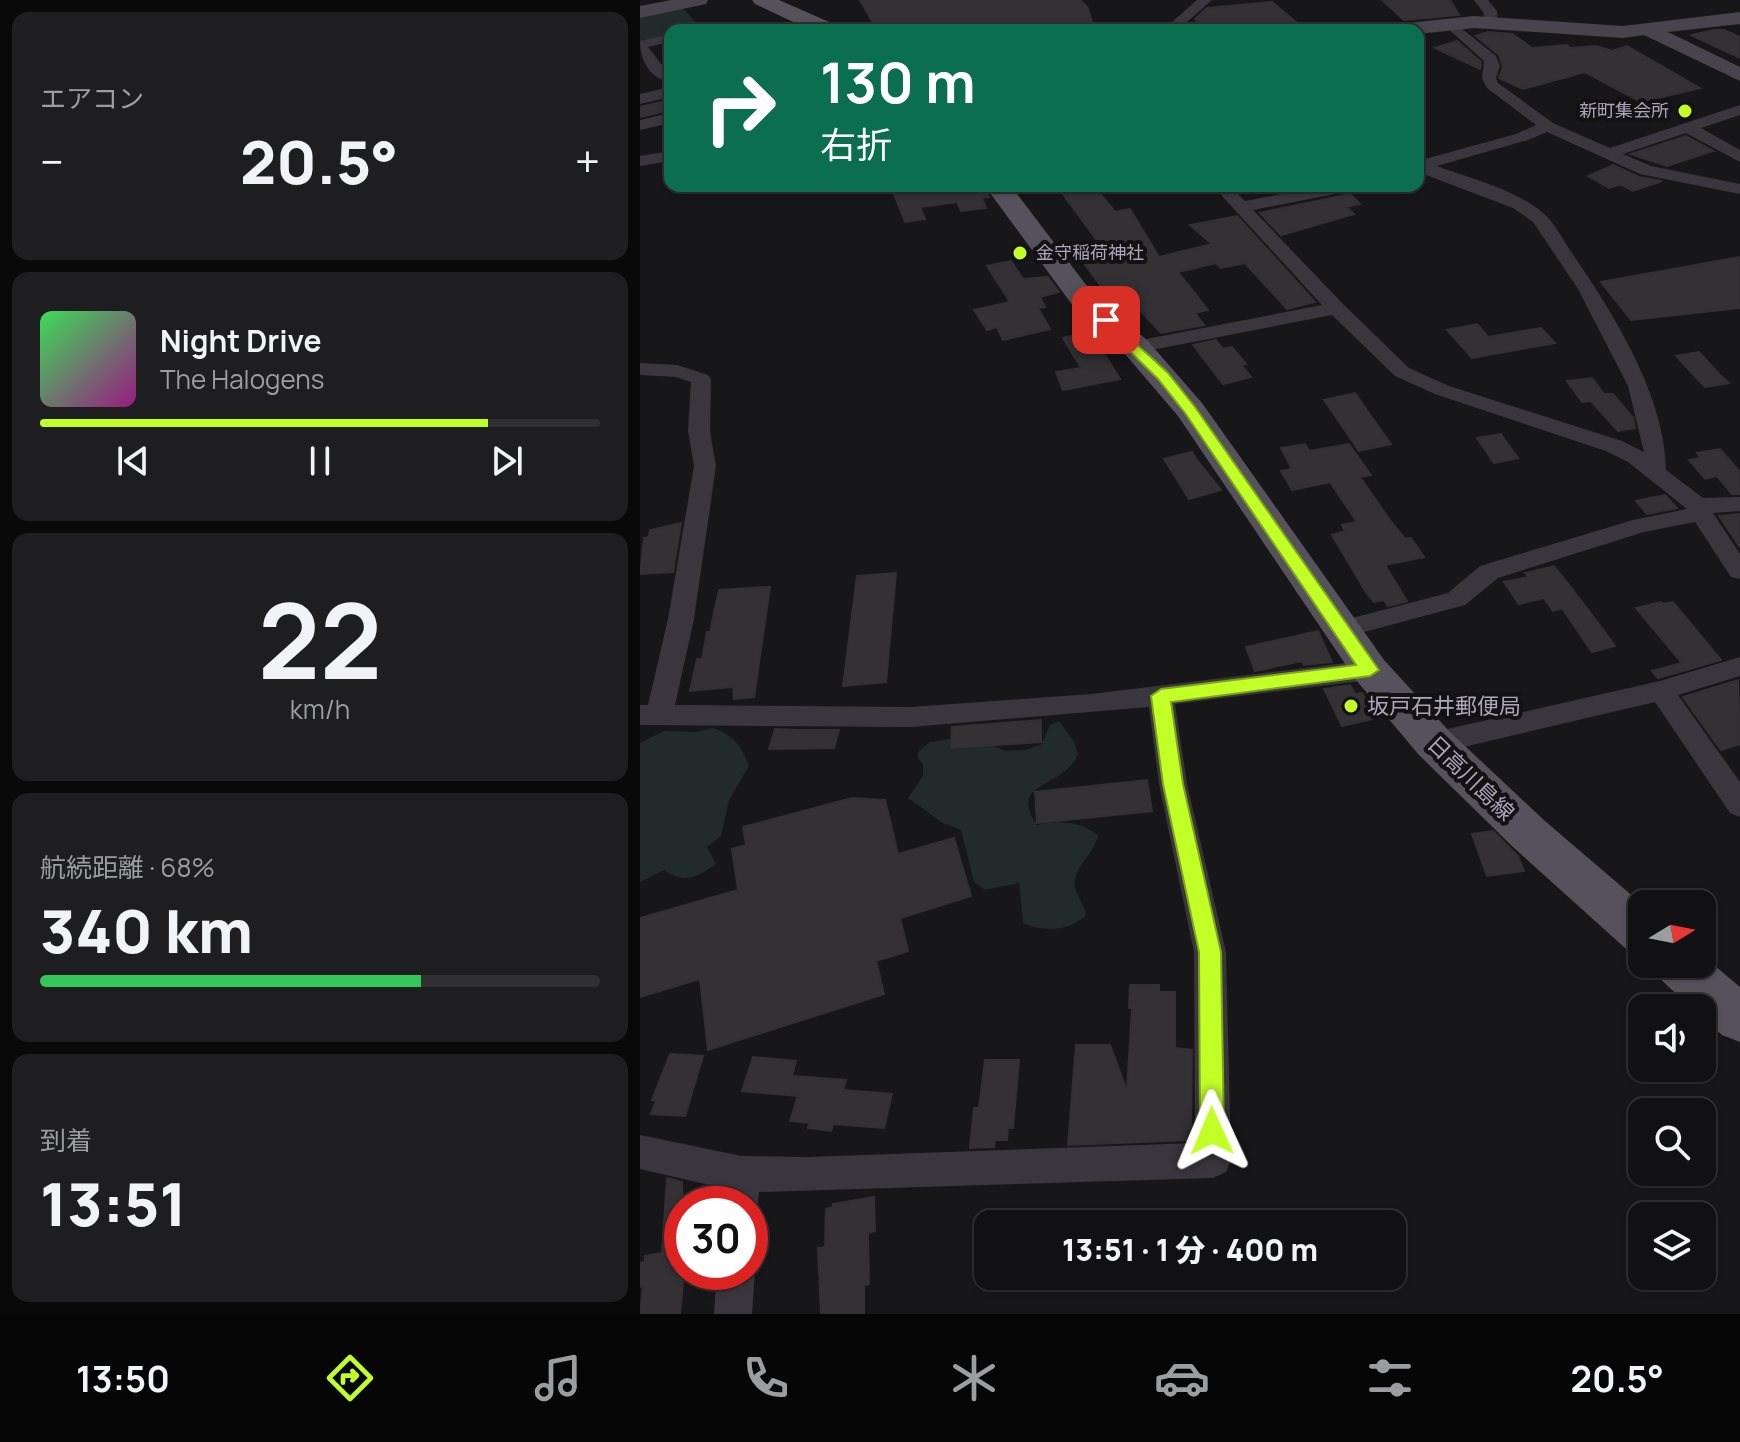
<!DOCTYPE html>
<html lang="ja">
<head>
<meta charset="utf-8">
<style>
  :root { --surface:#111012; --page:#1e1e20; --text:#f1f3f6; --muted:#9c9d9f; --line:#303032; --accent:#c1ff27 }
  body { margin:0; font-family:Manrope,"Noto Sans JP",sans-serif; background:var(--page); color:var(--text); height:100vh; display:flex; flex-direction:column; font-size:30px; white-space:nowrap }
  * { box-sizing:border-box; margin:0 }
  p { font-size:26px; color:var(--muted) }
  .icon { flex:none; width:44px; height:44px; fill:none; stroke:currentColor; stroke-width:2; stroke-linecap:round; stroke-linejoin:round }
  .map { position:relative; flex:1; overflow:hidden }
  .drawer { display:flex; flex-direction:column; gap:12px; padding:12px; background:#09090a; width:640px }
  .drawer>* { flex:none }
  .top-card { position:absolute; left:24px; top:24px; width:760px; height:168px; border-radius:16px; box-shadow:0 2px 6px #0004,0 0 0 2px var(--line); background:#0b6e4f; color:#fff; overflow:hidden }
  .needle { width:52px; rotate:80deg }
  .buttons { position:absolute; left:988px; top:890px; display:grid; gap:16px }
  .buttons a { display:grid; place-items:center; width:88px; height:88px; border-radius:16px; background:var(--surface); box-shadow:0 2px 6px #0004,0 0 0 2px var(--line); font-size:40px }
  .speed { position:absolute; left:24px; top:1186px; display:flex; gap:16px; font-size:40px; font-weight:700; text-align:center }
  .speed>* { display:grid; place-content:center; width:104px; height:104px; border-radius:50%; background:var(--surface); box-shadow:0 2px 6px #0004,0 0 0 2px var(--line); line-height:1 }
  .speed .limit { border:12px solid #d22; background:#fff; color:#111 }
  .pin { position:absolute; display:grid; place-items:center; width:68px; height:68px; color:#fff; margin:-34px; border-radius:16px; box-shadow:0 4px 12px #0006 }
  .me { position:absolute; width:88px; margin:-44px; rotate:359deg; stroke-linejoin:round; filter:drop-shadow(0 0 6px #0008) }
  .turn { display:flex; align-items:center; gap:28px; height:168px; padding:0 24px; font-size:36px }
  .turn .icon { width:104px; height:104px; stroke-width:2.5 }
  .turn b { display:block; font-size:56px; line-height:68px }
  .big { font-size:60px; font-weight:800; line-height:1.1 }
  .drawer .card { flex:1; display:flex; flex-direction:column; justify-content:center; gap:12px; min-width:0; padding:0 28px; border-radius:16px; background:var(--page) }
  .drawer .dial { align-items:center; gap:0 }
  .dial b { font-size:104px; line-height:1 }
  .song { display:flex; align-items:center; gap:24px }
  .cover { width:96px; height:96px; border-radius:12px; background:linear-gradient(135deg,hsl(130 70% 55%),hsl(310 70% 35%)) }
  .played { height:8px; border-radius:4px; background:linear-gradient(90deg,var(--accent) 80%,var(--line) 80%) }
  .keys { display:flex; justify-content:space-around; direction:ltr }
  .heat { display:flex; justify-content:space-between; align-items:center; font-size:44px; direction:ltr }
  .charge { height:12px; border-radius:6px; background:linear-gradient(90deg,#34c759 68%,var(--line) 0) }
  .trip { position:absolute; left:334px; top:1210px; width:432px; height:80px; border-radius:16px; background:var(--surface); box-shadow:0 2px 6px #0004,0 0 0 2px var(--line); font-weight:800; line-height:80px; text-align:center }
  .tabs { display:flex; height:128px; justify-content:space-around; align-items:center; background:#070607; color:var(--muted) }
  .tabs .icon { width:56px; height:56px }
  .tabs .active { color:var(--accent) }
  .tabs b { font-size:36px; color:var(--text) }
  main { display:flex; flex:1; min-height:0 }
  .map>svg:first-child { display:block }
  .green { fill:#212b29 }
  .building { fill:#333134; stroke:#323034; stroke-width:2 }
  .lines { fill:none; stroke-linecap:round; stroke-linejoin:round }
  .street { fill:#3a363d; fill-rule:evenodd }
  .secondary { fill:#48444d; fill-rule:evenodd }
  .primary { fill:#56525c; fill-rule:evenodd }
  .route { fill:#c1ff27; stroke:#7da619; stroke-width:2 }
  .poi-dot { fill:#c1ff27; stroke:#121113; stroke-width:3 }
  .labels { text-anchor:middle; stroke-width:8; stroke-linejoin:round; paint-order:stroke }
  .far-poi-label { font-size:18px; fill:#aca7b9; stroke:#121113; text-anchor:end }
  .poi-label { font-size:22px; fill:#aca7b9; stroke:#121113; text-anchor:start }
  .street-label { font-size:22px; fill:#aca7b9; stroke:#121113 }
</style>
</head>
<body>
<main>
<section class="drawer">
<div class="card"><p>エアコン</p>
<div class="heat"><a>−</a><b class="big">20.5°</b><a>+</a></div>
</div>
<div class="card">
<div class="song"><i class="cover"></i><div><b>Night Drive</b><p>The Halogens</p></div></div>
<div class="played"></div>
<div class="keys"><svg class="icon" aria-label="previous" viewBox="0 0 24 24"><path d="M18 5L8 12l10 7zM5 5v14"/></svg><svg class="icon" aria-label="pause" viewBox="0 0 24 24"><path d="M8 5v14M16 5v14"/></svg><svg class="icon" aria-label="next" viewBox="0 0 24 24"><path d="M6 5l10 7-10 7zM19 5v14"/></svg></div>
</div>
<div class="card dial"><b>22</b><p>km/h</p></div>
<div class="card"><p>航続距離 · 68%</p><b class="big">340 km</b><div class="charge"></div></div>
<div class="card"><p>到着</p><b class="big">13:51</b></div>
</section>
<div class="map">
<svg width="1100" height="1314" viewBox="0 0 1100 1314">
  <rect width="100%" height="100%" fill="#171618"/>
  <path class="green" d="M43,8l19,22h-32v6l-30,6v-26z
    M419,721l15,21 4,12c-16,37 -71,26 -41,71 23,-5 42,-4 61,10 -3,18 -20,27 -23,45 -3,12 10,23 11,35 -17,17 -42,17 -63,8l-4,-40 -34,7 -11,-8 -13,-52 -18,-7 -35,-25 15,-22v-12l-5,-6v-6l12,-10 20,-3 20,6h20l16,6 19,-1 17,-6 8,-19z
    M73,728c21,8 28,17 36,38l-20,34 -8,36 -14,11 9,17c-19,13 -31,21 -52,6l-24,12v-139l24,-12 33,1z"/>
  <path class="building" d="M220,0h220l8,8 5,19 -74,3 -7,-8 -50,8h-45l-3,-5 -37,5z
    M742,0h68l9,15 -55,5z
    M632,2l26,22 -97,6 -6,-11 12,-11z
    M1075,30h9l16,7v21l-49,-23z
    M848,32l24,2 20,14 35,-3 3,3 26,-2 16,5 15,-5 73,42 -59,14 -56,-30 -62,17 -24,-11 4,-11 -4,-12 -23,-19z
    M817,41l24,21 -1,7 -45,-21z
    M30,100v10l-30,7v-10z
    M1046,136l27,15 -46,15 -36,-12z
    M973,165l26,12 23,4 -29,10 -13,-7 -11,4 -21,-12z
    M251,186h91l7,11 -7,1 4,10 -25,3 -4,-9 -37,5 5,12 -20,3z
    M417,186h37l21,26 15,-3 29,48 53,-13 -22,-19 47,-9 78,86 -28,7 -42,-46 -24,5 -5,-5 -38,9 30,38 -13,3 9,12 -43,8 -23,-25 -18,4 -37,-50 10,-2 -7,-11 15,-3z
    M710,194l10,10 -14,3 8,7 -73,21 -21,-22z
    M1100,257v51l-109,12 -30,-38z
    M371,261l12,18 25,-2 11,15 -19,5 5,10 -7,1 12,21 -47,11 -6,-13 -10,3 -13,-20 36,-8 -23,-36z
    M837,324l11,13 53,-9 14,15 -83,15 -25,-28z
    M451,332l29,47 -57,11 -7,-18 25,-4 -18,-30z
    M576,340l7,9 9,-2 14,17 -5,1 10,12 -28,7 -30,-39z
    M1059,352l20,22 10,9 -24,4 -29,-31z
    M952,378l12,16h9l20,24 2,10 -17,3 -27,-30 -9,1 -15,-21z
    M715,393l16,23 20,28 -32,7 -35,-51z
    M861,434l4,6 13,18 -24,5 -17,-25z
    M665,444l4,7 40,-7 22,31 -11,2 27,39 18,23 6,-1 13,19 -39,8 22,36 -19,5 -4,-6 -10,2 -7,-8 -35,-59 13,-4 -3,-6 15,-3 -27,-40 -38,8 -11,-19 11,-2 -11,-21z
    M1080,449l20,23v22h-8l-15,-18 -12,3 -16,-19 12,-2 -4,-5z
    M552,452l5,8 24,30 -32,9 -25,-40z
    M1025,495l12,13 -30,6 -11,-13z
    M1100,514v33l-21,-31z
    M41,523l-8,49 -33,2 4,-36 5,-1 1,-7z
    M914,566l36,46 25,34 -23,6 -30,-44 -9,3 -9,-13 -25,6 -15,-22 24,-5 -3,-4z
    M256,573l-10,109 -43,4 14,-110z
    M130,587l-16,110 -20,2 -1,-12 -43,4 7,-32h5l5,-27h3l9,-42z
    M1021,602l2,2 10,-2 48,58 -63,18 -6,-7 30,-8 -46,-55z
    M678,631l14,31 -28,3 -2,-4 -47,10 -9,-24z
    M1098,680l2,64 -19,6 -38,-53z
    M710,685l5,9 7,-1 14,25 -34,8 -18,-37z
    M401,720v22l-90,6 1,-21z
    M135,729l23,1h41l-5,18 -65,1z
    M507,780l5,31 -115,12 -2,-31z
    M212,798l33,2 13,54 56,-16 17,58 -71,22 8,33 -32,10 8,33 -176,56 -8,-71 -60,18v-79l98,-28 -6,-41 14,-4 -3,-18z
    M853,831l25,25 6,15 -37,5 -15,-42z
    M490,985h29v7h16v56l17,2 -1,90 -123,5 8,-100h34l17,46 5,-83h-3z
    M30,1054l33,2 -18,60 -34,-2 5,-13 -4,-1z
    M113,1057l43,4 -4,15 54,4 -3,10 49,4 -8,34 -51,-4 -2,7 -23,-3 2,-5 -20,-2 8,-25 -56,-5z
    M345,1060h34l-6,68h-5l-1,12h-12l-1,7 -24,1 4,-40h5z
    M27,1178l15,4 2,90 -4,42h-40l3,-28 -3,1v-24l5,-1v-6l17,-3z
    M234,1197l1,34 -7,2 1,51 -5,1v29h-43l-3,-66 7,-1 1,-38 7,-2v-3z"/>
  <g class="lines">
    <path class="street" d="M557,0h15l-34,30h-15z
      M834,0h14l9,11 1,15h-10l-5,-14z
      M810,19l46,37 4,10 -4,12 2,5 55,40 57,25 130,-43v10l-39,13 39,22v12l-54,-29 -63,21 28,12 89,18v10l-100,-20 -93,-42 -19,8 -91,26c34,13 78,23 106,47 12,10 20,27 29,40 41,60 93,142 94,217l37,28 37,-1v14l-27,2 27,41v25l-9,-2 -36,-55 -51,10 -146,46 -33,27 -123,33 -9,-3 -4,-6 4,-6 115,-30 32,-27 153,-46 54,-11 -59,-47 -22,-11 -171,-57 -40,-18 -63,-61 -196,38 -10,-6 10,-6 186,-36 -109,-119h17l15,15 79,-15h34l-8,5 -97,19 90,94 66,64 40,18 173,55 22,11 -16,-66 -50,-97 -45,-67 -20,-14 -95,-36v-11l98,-27 20,-9 -49,-37 -5,-10 2,-17 -39,-35 -2,-3z
      M30,34v8l-22,5 22,28 -7,5c-16,-6 -23,-23 -23,-39z
      M30,87v10l-30,7v-10z
      M30,113v10l-30,7v-10z
      M30,151v10l-30,5v-10z
      M0,363l37,2 31,10 3,4 -1,52 6,35 -22,153 -19,86 236,2 180,-13 279,-34 9,3 4,7 -4,7 -9,3 -195,24 12,80 39,168 5,208 -5,12 -13,6 -454,14 -1,12 -8,14v-14h-28l1,-16 -83,-19v-34l102,21 66,1 387,-14 -1,-191 -35,-168 -10,-77 -238,20 -271,-2v-20h8l20,-86 26,-153 -6,-35 3,-49 -16,-5 -35,-2z
      M1100,657v19l-62,19 62,87v35l-10,-4 -75,-111 -221,52 -10,-4 -4,-7 4,-7 10,-4 226,-51z
      M110,1260l5,12 -3,42h-38l3,-42h33z"/>
    <path class="secondary" d="M31,0h37l-2,4 -66,14v-12z
      M1100,12v12l-72,8 72,35v14l-96,-46 -21,3 -149,-10 -56,6v-4h-30l10,-6 76,-8 149,10z"/>
    <path class="primary" d="M112,0h27l57,25 3,5h-29l-55,-26z
      M345,186h26l82,108 54,46 55,63 182,257 65,71 96,90 97,83v50l-17,-6 -112,-101 -94,-92 -63,-75 -178,-264 -53,-62 -52,-48z
      M1062,955l38,32v55l-18,-7 -20,-18v-9h-10l-32,-29 -8,-15h50z"/>
  </g>
  <path class="route" d="M466,316l62,57 27,34 184,263 -9,6 -199,26 12,82 38,168 3,179 -3,8 -9,4 -8,-4 -4,-8 -1,-179 -36,-168 -12,-88 10,-7 195,-24 -171,-252 -27,-34 -57,-56v-6z"/>
  <g class="poi-dot">
    <circle cx="1045" cy="111" r="8"/>
    <circle cx="380" cy="253" r="8"/>
    <circle cx="711" cy="706" r="8"/>
  </g>
  <g class="labels">
    <g class="far-poi-label">
      <text x="1029" y="117">新町集会所</text>
      <text x="396" y="259" text-anchor="start">金守稲荷神社</text>
    </g>
    <g class="poi-label">
      <text x="727" y="714">坂戸石井郵便局</text>
    </g>
    <g class="street-label">
      <text transform="translate(831 778) rotate(44)" y="8">日高川島線</text>
    </g>
  </g>
</svg>
<div class="buttons">
<a><svg class="needle" viewBox="-14 -14 28 28"><path d="M0-13l5 13h-10z" fill="#e53935"/><path d="M0 13l5-13h-10z" fill="#9c9d9f"/></svg></a>
<a><svg class="icon" aria-label="sound" viewBox="0 0 24 24"><path d="M4 9h4l5-4v14l-5-4H4zM17 9q2 3 0 6"/></svg></a>
<a><svg class="icon" aria-label="search" viewBox="0 0 24 24"><circle cx="10" cy="10" r="6"/><path d="M15 15l6 6"/></svg></a>
<a><svg class="icon" aria-label="layers" viewBox="0 0 24 24"><path d="M12 4l9 5-9 5-9-5zM3 14l9 5 9-5"/></svg></a>
</div>
<div class="speed"><div class="limit">30</div></div>
<div class="pin" style="left:466px;top:320px;background:#d93025"><svg class="icon" aria-label="arrive" viewBox="0 0 24 24"><path d="M6 21V4h12l-3 4 3 4H6"/></svg></div>
<svg class="me" style="left:572px;top:1131px" viewBox="-20 -20 40 40"><path d="M0-17L14 15 0 8-14 15z" fill="#c1ff27" stroke="#fff" stroke-width="4"/></svg>
<div class="trip">13:51 · 1 分 · 400 m</div>
<div class="top-card">
<div class="turn"><svg class="icon" aria-label="right" viewBox="0 0 24 24"><path d="M7 20v-9h11M14 6l5 5-5 5"/></svg><div><b>130 m</b>右折</div></div>
</div>
</div>
</main>
<nav class="tabs">
<b>13:50</b>
<svg class="icon active" aria-label="directions" viewBox="0 0 24 24"><path d="M12 3l9 9-9 9-9-9zM9 14v-3h6M13 9l2 2-2 2"/></svg>
<svg class="icon" aria-label="music" viewBox="0 0 24 24"><path d="M9 18V5l10-2v13"/><circle cx="6" cy="18" r="3"/><circle cx="16" cy="16" r="3"/></svg>
<svg class="icon" aria-label="phone" viewBox="0 0 24 24"><path d="M5 4h4l2 5-3 2q2 4 5 5l2-3 5 2v4C11 20 4 13 5 4z"/></svg>
<svg class="icon" aria-label="climate" viewBox="0 0 24 24"><path d="M12 3v18M4 7l16 10M4 17L20 7"/></svg>
<svg class="icon" aria-label="car" viewBox="0 0 24 24"><path d="M5 17H2v-5l4-1 3-4h7l3 4 3 1v5h-3M9 17h6M6 11h13"/><circle cx="7" cy="17" r="2"/><circle cx="17" cy="17" r="2"/></svg>
<svg class="icon" aria-label="filters" viewBox="0 0 24 24"><path d="M4 7h16M4 17h16"/><circle cx="9" cy="7" r="2"/><circle cx="15" cy="17" r="2"/></svg>
<b>20.5°</b>
</nav>
</body>
</html>
